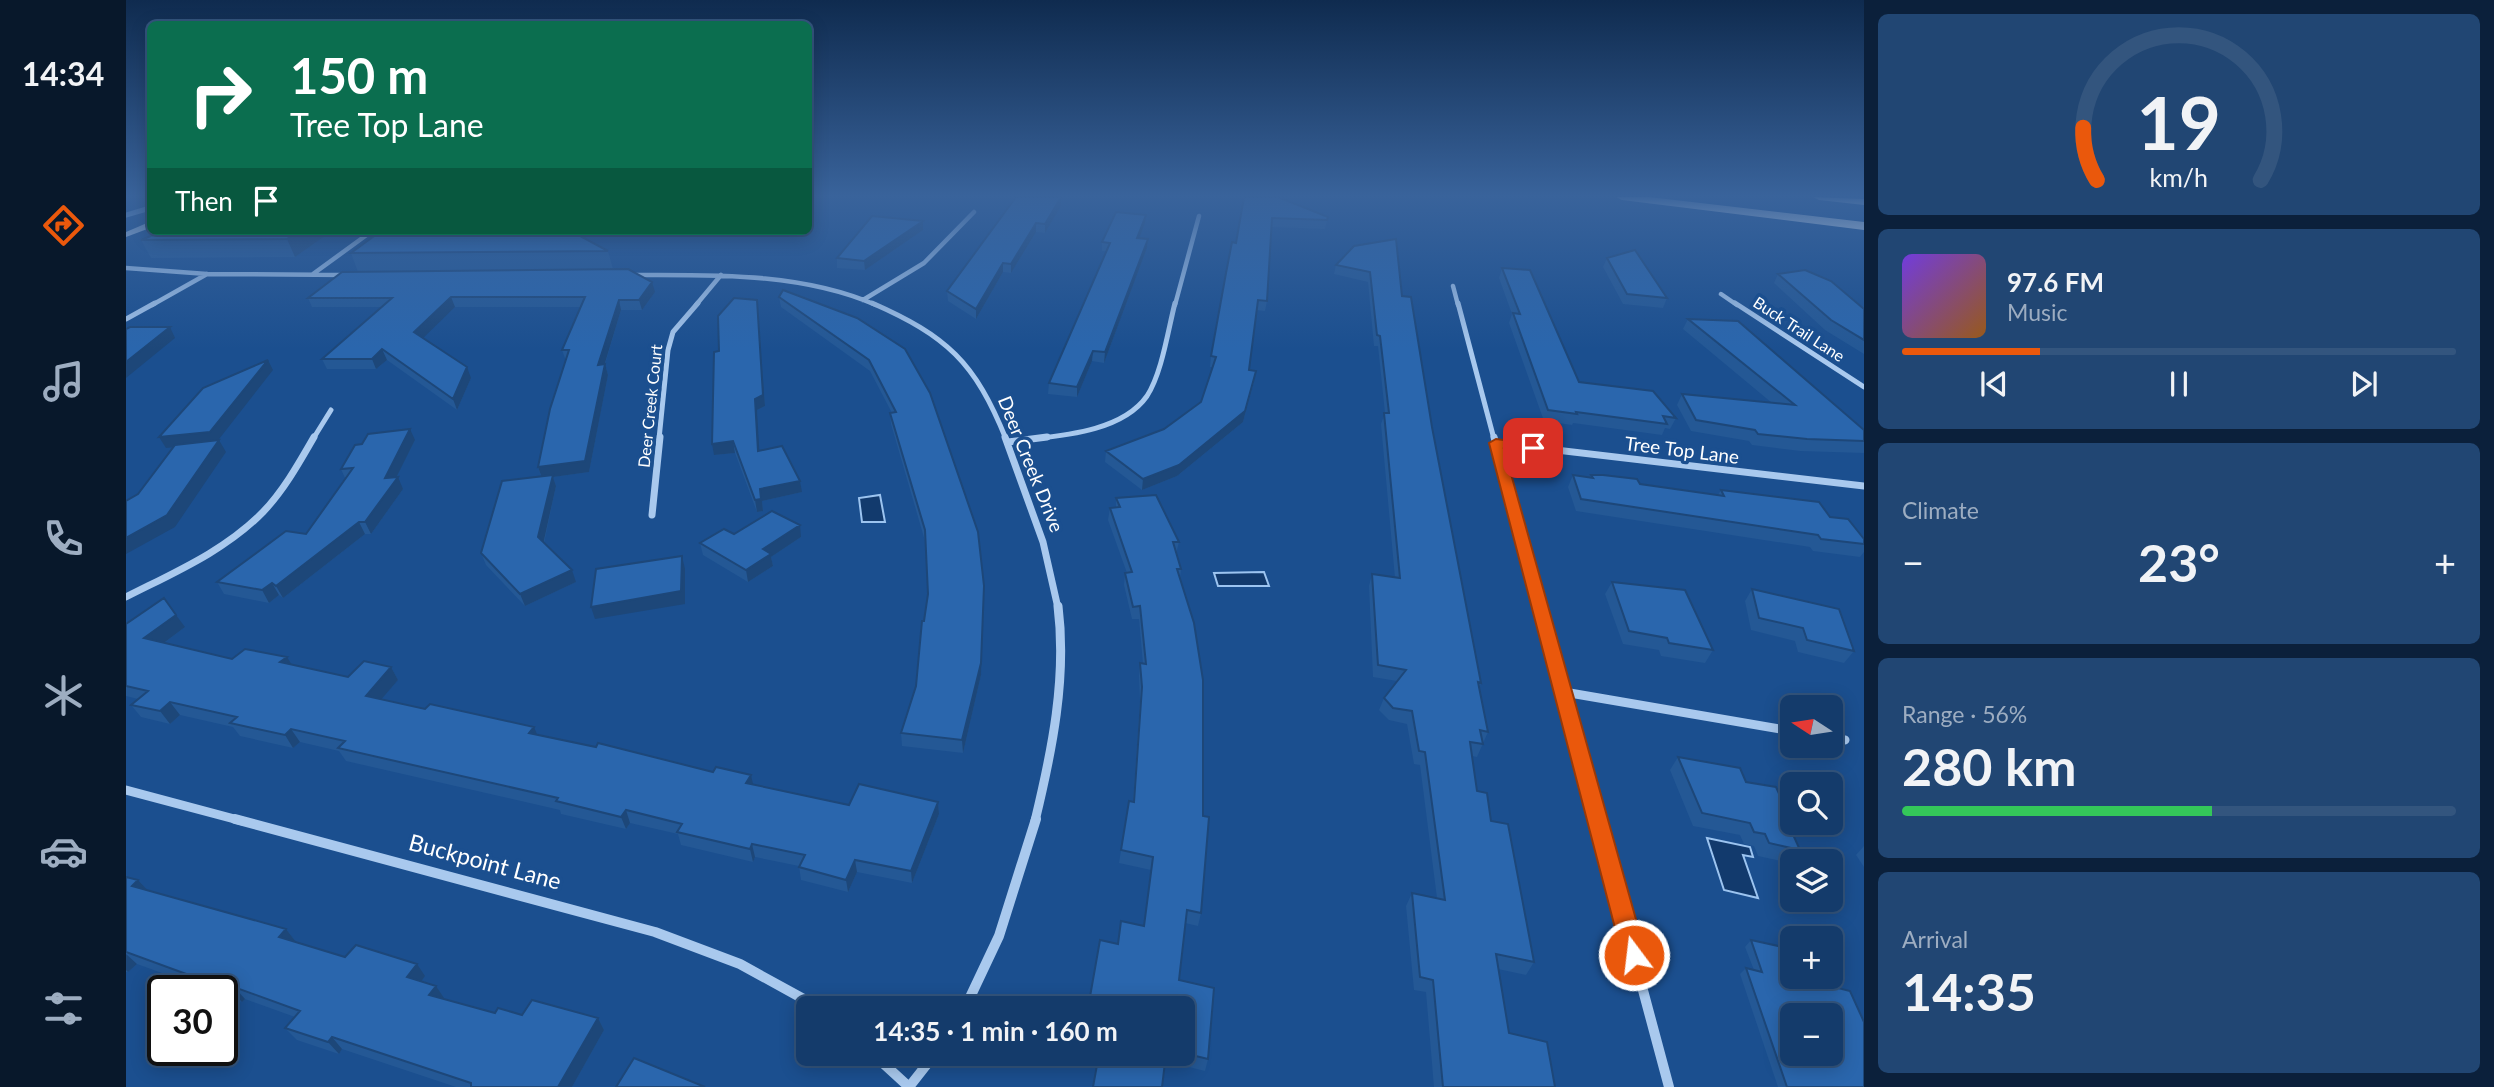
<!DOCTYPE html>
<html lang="en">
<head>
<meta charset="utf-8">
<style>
  :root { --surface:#143b6b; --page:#214673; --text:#f1f3f6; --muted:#9dadc1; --line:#33557e; --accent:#ea580c }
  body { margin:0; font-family:Lato,sans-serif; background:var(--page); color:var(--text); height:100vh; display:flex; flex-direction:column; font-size:26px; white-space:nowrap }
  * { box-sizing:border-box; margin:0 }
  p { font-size:23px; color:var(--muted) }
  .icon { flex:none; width:38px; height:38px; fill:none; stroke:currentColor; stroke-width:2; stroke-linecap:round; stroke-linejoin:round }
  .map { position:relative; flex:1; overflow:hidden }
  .details { display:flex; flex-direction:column; gap:14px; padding:14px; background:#0b203b; width:630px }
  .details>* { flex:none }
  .guide { position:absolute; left:21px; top:21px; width:665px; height:214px; border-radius:10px; box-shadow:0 4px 18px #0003,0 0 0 2px var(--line); background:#0b6e4f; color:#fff; overflow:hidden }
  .needle { width:46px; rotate:282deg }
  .tools { position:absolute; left:1654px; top:695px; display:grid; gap:14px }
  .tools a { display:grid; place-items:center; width:63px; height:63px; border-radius:10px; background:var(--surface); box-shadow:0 4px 18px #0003,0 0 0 2px var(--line); font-size:35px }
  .speed { position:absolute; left:21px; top:975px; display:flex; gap:14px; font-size:35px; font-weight:700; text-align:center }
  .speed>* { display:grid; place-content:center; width:91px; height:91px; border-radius:50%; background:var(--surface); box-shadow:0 4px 18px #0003,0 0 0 2px var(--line); line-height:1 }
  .speed .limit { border:4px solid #111; border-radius:10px; background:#fff; color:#111 }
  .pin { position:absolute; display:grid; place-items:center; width:60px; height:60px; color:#fff; margin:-30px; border-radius:14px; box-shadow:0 4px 10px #0006 }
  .me { position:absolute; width:77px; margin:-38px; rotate:345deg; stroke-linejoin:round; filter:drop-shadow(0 0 5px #0008) }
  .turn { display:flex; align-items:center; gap:24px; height:147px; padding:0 28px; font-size:32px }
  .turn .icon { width:91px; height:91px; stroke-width:2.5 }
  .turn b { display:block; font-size:49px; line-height:60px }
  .then { display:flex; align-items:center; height:66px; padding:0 28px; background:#0003; gap:14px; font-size:26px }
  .big { font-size:52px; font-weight:700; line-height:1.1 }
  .details .widget { flex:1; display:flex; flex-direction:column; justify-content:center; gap:10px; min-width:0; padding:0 24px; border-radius:10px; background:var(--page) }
  .details .dial { align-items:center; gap:0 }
  .dial svg { height:182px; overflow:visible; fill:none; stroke:var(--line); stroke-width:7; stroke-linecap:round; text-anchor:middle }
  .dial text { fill:var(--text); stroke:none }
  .song { display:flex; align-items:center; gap:21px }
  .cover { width:84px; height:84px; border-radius:10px; background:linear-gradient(135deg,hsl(260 70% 55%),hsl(30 70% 35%)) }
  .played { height:7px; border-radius:4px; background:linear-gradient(90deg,var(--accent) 25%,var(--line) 25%) }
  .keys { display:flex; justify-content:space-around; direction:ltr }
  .heat { display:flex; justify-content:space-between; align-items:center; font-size:38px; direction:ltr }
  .charge { height:10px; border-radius:5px; background:linear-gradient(90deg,#34c759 56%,var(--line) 0) }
  .trip { position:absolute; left:670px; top:996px; width:399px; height:70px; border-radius:10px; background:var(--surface); box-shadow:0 4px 18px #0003,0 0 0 2px var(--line); font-weight:700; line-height:70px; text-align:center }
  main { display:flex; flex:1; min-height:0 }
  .tab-bar { display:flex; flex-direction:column; width:126px; justify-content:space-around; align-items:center; background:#08182b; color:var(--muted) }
  .tab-bar .icon { width:49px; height:49px }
  .tab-bar .active { color:var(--accent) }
  .tab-bar b { font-size:32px; color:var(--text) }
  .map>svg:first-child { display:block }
  .water { fill:#123a6d; stroke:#9cc4f0; stroke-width:2 }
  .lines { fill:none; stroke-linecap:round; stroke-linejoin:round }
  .stream { stroke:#9cc4f0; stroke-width:5 }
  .minor-far4 { stroke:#a9c9ee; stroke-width:4.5 }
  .minor-far3 { stroke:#a9c9ee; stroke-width:5 }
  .minor-far2 { stroke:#a9c9ee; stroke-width:7 }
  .minor-far1 { stroke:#a9c9ee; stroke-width:9 }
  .minor { stroke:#a9c9ee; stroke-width:10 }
  .secondary { fill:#d6e6fa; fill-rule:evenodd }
  .motorway { fill:#fff; fill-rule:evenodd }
  .wall { fill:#245895 }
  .shaded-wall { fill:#1d4779 }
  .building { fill:#2a66ad; stroke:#1d4779; stroke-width:2; fill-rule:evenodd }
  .route { fill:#ea580c; stroke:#983908; stroke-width:2 }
  .labels { text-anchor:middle; stroke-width:7; stroke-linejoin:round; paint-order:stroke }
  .far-street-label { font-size:16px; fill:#fff; stroke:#1b4f8f }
  .street-label { font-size:19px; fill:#fff; stroke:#1b4f8f }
  .near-street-label { font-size:23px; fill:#fff; stroke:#1b4f8f }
</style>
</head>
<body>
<main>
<nav class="tab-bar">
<b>14:34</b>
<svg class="icon active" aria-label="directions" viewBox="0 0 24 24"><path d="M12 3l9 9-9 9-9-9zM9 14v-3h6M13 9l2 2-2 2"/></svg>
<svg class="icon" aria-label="music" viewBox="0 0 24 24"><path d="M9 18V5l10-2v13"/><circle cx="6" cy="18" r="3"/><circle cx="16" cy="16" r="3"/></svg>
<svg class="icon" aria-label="phone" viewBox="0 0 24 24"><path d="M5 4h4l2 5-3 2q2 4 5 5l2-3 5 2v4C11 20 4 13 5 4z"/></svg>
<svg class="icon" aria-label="climate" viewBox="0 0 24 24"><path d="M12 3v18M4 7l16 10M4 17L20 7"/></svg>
<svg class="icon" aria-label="car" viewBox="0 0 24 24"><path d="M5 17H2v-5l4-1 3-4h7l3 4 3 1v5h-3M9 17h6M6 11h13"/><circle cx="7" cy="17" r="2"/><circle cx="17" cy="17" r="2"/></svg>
<svg class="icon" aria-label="filters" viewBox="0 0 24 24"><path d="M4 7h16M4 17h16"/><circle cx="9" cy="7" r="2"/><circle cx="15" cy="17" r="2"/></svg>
</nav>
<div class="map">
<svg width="1738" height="1087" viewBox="0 0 1738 1087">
  <rect width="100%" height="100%" fill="#1b4f8f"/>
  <path class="water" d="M754,495l5,27h-23l-3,-24z
    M1138,572l5,14h-51l-4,-13z
    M1581,838l43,9 3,10 -10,-2 15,43 -34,-8z"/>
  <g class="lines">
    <path class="stream" d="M0,215l24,-7"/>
    <path class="minor-far4" d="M0,268l81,6 140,1
      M187,274l59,-43
      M505,275c80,0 170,-3 245,30
      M1327,286l5,19
      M1595,294l16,11
      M737,300l61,-37 50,-51
      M26,305l55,-31
      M570,305l25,-30
      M1049,305l24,-89"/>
    <path class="minor-far3" d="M746,303c75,33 103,59 134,136
      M1332,303l36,136
      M1609,303l129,84
      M0,319l29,-16
      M187,439l18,-29
      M533,439l9,-89 5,-18 25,-29
      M907,439c37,-4 91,-10 114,-43 15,-23 21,-66 28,-93"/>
    <path class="minor-far2" d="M879,437l38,105 15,66
      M1368,437l46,171
      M882,442l39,-5
      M1370,443l368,43
      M526,515l8,-78
      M0,597c47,-24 99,-46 137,-85 21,-22 36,-49 51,-75"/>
    <path class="minor-far1" d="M1413,606l58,215
      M1438,692l228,39
      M1704,738l15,2
      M0,790l116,31
      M909,821c17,-70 32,-143 23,-215"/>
    <path class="minor" d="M109,819l420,113 85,32 80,44
      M1471,819l72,268
      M839,1008l34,-72 37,-117
      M747,1054l36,33 26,-33"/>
    <path class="secondary" d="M21,223h3v5l-24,9v-5z"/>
    <path class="motorway" d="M1490,197h33l215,25v8l-242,-30z
      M1687,197l51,2v6l-45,-5z"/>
  </g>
  <path class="wall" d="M890,197l45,9 -16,27 -9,-1 -25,41 -8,-1 -27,47 -28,-18 -1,-10z
    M1118,197l84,20 -3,12 -54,-2 -4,74 -2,10 -9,-1 -7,60 5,12 -11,40 -66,54 -35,14 -37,-28 1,-11 58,-22 37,-27 12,-35h-3l1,-11 25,-113z
    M1019,223l-6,15 9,1 -1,9 -43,115 -12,-2 -15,36 -29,-3 1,-11 57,-132h-4v-9z
    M797,230l-58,40 -28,-2v-10z
    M37,231h169l-37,26 -144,1 -10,-18z
    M1228,246l48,50 30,131 49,256 -2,4 9,45 -11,25 -5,-1 5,35 14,30 43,141 -8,13 -28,-6 11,64 46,54h-121l-8,-95 -12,-2 -8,-84 6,-13 25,5 -17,-133 -6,-1 -7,-40 -18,-4 -10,-10 5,-12 13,-17 -24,-4 -4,-91 3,-12 23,4 -14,-154 4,-11 -7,-67h-4l-6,-64 -34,-8 2,-9z
    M482,251l5,18 42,23 -13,18h-21l-16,54 3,11 -19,97 -36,5 3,9 -12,57 32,39 -51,24 -39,-41 -5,-12 60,-77 -3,-9 28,-106 -4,-11 19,-43h-126l-33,31 49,40 -14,32 -70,-50 -11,9h-49l-5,-10 59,-52h-69l-4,-9 50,-26 -7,-19z
    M1481,258l60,40 -4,10 -40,-4 -20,-37z
    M1376,268l77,114 97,36 -6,11 -5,-1 -3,7 -89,-12 -1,2 -28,-4 -35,-98 3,-9 -13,-36z
    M1652,274l86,35v45l-39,-24 -51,-47z
    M653,297l78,21 127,268 -3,89 -18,78 -61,-7 -1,-13 15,-47 12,-92 -3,-53 -34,-117 -1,-11h2l-22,-42 -89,-64z
    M632,309l7,97 -8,4 2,41 43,41 -40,9 1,10 -6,1 -22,-59 -21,2 5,-104z
    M1562,319l176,111v23l-64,-2 -48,-6 -3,-4 -58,-10 -14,-26 5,-11 90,9 -89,-74z
    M289,440l-19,37 7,12 -32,45h-6l-82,64 -4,-3 -10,8 -45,-9 -7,-12 89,-48 39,-56 -4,-9z
    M1447,475l17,2 1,-2 49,9 78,11 3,-5 109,27 34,22v13l-4,5 -47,-6 -3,-4 -234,-36 -8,-24z
    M990,498l63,44 -3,12 5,15 -1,10 21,334 -3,13 -13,-3 -6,57 29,79 -3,12 -40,-10 -66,-7h84l-65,-110 26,-18 7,-56 -32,-7 10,-62 4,1 7,-102 -1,-24 1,-13 3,1 -4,-45h-7l-8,-34 1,-12h2l-19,-53 2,-12h6z
    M608,534l67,3 -30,20 2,9 -25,16 -45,-27 -3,-12z
    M1486,582l101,68 -8,13 -44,-7 -2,-6 -36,-6 -18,-50z
    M1626,589l102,62 -10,12 -46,-11 -3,-11 -44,-11 -6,-29z
    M0,624l59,3 -21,16 68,16 59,6 57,12 43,-10 7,13 -17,19 372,86 96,20 89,-3 1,12 -27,69 -55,-11 -9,20 -47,-12 -2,-14 -44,-9 -2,5 -72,-17 -3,-11 -48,-11 -4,6 -65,-15 -1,-4 -214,-49 -7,-10 -39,-9 -7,6 -53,-12 -7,-9 -53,-12 -10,9 -29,-7 -10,-12 7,-6 -12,-3z
    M1552,757l68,25 50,49 -3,3 7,16 -10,13 -32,-7 -4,-10 -10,-2 -4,-9 -47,-9 -23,-56z
    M1738,846v21l-8,-12z
    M0,877l12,3 10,11 138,38 10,13 49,15 80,19 -4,5 15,5 8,13 51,14 103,5 6,12 -32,57h-116l-114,-38 -3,5 -42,-14 -12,-12 10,-11 -50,-18 -3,3 -20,-7v-5h-13l-72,-26 -9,8h-2z
    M1625,940l79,46 34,101h-86l-38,-113 6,-6 8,2 -9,-23z"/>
  <path class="shaded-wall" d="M935,197v9l-16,27v-9z
    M1020,215l-1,8 -9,24 1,-9z
    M797,221v9l-58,40 -1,-9z
    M910,223v9l-25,41v-9z
    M173,231h33l-37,26 -8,-18z
    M1022,239l-1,9 -43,115 1,-11z
    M877,263v9l-27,47v-10z
    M526,282l3,10 -13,18 -3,-10z
    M325,297l4,10 -37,36 -4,-11z
    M493,300l2,10 -20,66 -3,-11z
    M631,300l8,106 -8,4 3,52 -2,-11 -3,-52z
    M44,327l5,11 -49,40v-16z
    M256,349l5,11 -11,9 -4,-10z
    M967,351l-1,10 -15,36v-10z
    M142,360l5,10 -57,73 -50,5 -7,-11z
    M479,364l3,11 -19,97 -36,5 3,9 -14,63 -4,-12 4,-59 -4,-11z
    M341,367l4,11 -14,32 -4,-11z
    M1130,371l-13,51 -66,54 -35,14 1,-11z
    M284,429l5,11 -22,44 5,-7 5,12 -32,45 -6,-12 20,-44z
    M93,440l7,12 -51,75 -49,27v-16z
    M607,441l2,12 -21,2 -2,-11z
    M674,481l2,11 -40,9 1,10 -6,1 -2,-12 5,-11z
    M233,522l6,12 -82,64 -7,-12z
    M674,525l1,12 -30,20 2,9 -25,16 -2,-12 17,-21z
    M556,556l3,13v35l-90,15 -4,-12z
    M446,570l4,12 -51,24 -5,-12z
    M146,583l7,12 -10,8 -7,-13z
    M858,586l-3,89 -18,78 -1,-13z
    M50,615l9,12 -32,24 -9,-13z
    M161,657l8,13 -15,-8z
    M265,667l7,13 -25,29 -7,-13z
    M44,702l10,13 -10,9 -10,-13z
    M408,727l5,12 -10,-6z
    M165,729l9,13 -7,6 -8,-13z
    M625,775l3,13 -8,-5z
    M812,802l1,12 -27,69 -1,-12z
    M500,810l4,13 -4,6 -5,-12z
    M626,844l3,13 -2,5 -3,-13z
    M729,860l2,12 -9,20 -2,-12z
    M12,880l12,13 -18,-7z
    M160,929l10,13 -6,8 -11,-13z
    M0,954l11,10 -9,8 -2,-2z
    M291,964l8,12 -9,13 -9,-12z
    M310,986l8,12 -6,9 -9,-12z
    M108,987l11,12 -3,3 -12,-12z
    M472,1018l6,12 -32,57h-14z
    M206,1037l10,12 -3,5 -11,-12z"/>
  <path class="building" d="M890,197h45l-16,27 -9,-1 -25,41 -8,-1 -27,46 -29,-18z
    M1118,197h34l50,20 -1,3 -55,-2 -5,83 -9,-1 -9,70 7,1 -11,40 -66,54 -36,14 -37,-28 58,-22 37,-27 15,-45 -5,-1 15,-83 6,-31 4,1z
    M990,212l30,3 -9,23 11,1 -43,113 -12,-1 -16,36 -28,-4 61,-140 -8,-1z
    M746,216l51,5 -59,40 -27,-3z
    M37,231h136l-12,8 -146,1z
    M255,231h190l37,20 -257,2z
    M1270,239l6,57 9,1 21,130 49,256 -3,-1 10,50 -8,-2 3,14 -13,-2 7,49 10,2 4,28 17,3 26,138 -38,-8 13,79 38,9 8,45h-112l-10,-107 -13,-3 -8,-84 33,7 -20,-148 -6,-1 -7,-40 -19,-3 -9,-10 22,-28 -28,-5 -6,-91 28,4 -16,-165h5l-9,-77 -3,-1 -7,-63 -34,-7 18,-19z
    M1509,250l32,48 -40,-4 -20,-36z
    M1376,268l28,2 49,112 74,9 23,27 -13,-2 4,8 -91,-12 1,2 -29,-4 -35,-97 7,1z
    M502,269l24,13 -13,18h-20l-21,65 7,-1 -20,97 -47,6 12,-58 19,-59h-7l23,-53h-134l-37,35 53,35 -14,32 -71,-50 -10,10h-50l70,-61h-84l34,-26z
    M1679,270l26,11 33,28v31l-33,-20 -53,-46z
    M657,290l74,28 48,31 25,44 48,139 6,54 -3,77 -19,77 -61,-7 15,-47 6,-65h2l4,-27 -3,-64 -35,-117 6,-1 -27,-52 -90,-63z
    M608,298l23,2 6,95 -8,4 3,52 24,-5 18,35 -40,8 1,10 -6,1 -22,-59 -21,3 2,-92 5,-1 -1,-35z
    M1562,319l50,2 126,109v11l-57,-2 -49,-5 -3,-4 -59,-10 -14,-26 113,11z
    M4,327h40l-44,35v-33z
    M142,360l-58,72 -51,5 44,-49z
    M284,429l-25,49 13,-1 -33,45h-6l-83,64 -4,-3 -10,7 -45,-8 69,-51 20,3 47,-66 -12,1 14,-24 7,-1 6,-10z
    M93,440l-52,75 -41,23v-37l12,-7 37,-49z
    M427,475l-15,62 34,33 -52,24 -39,-41 21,-72z
    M1447,475l20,3 -2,-3h12l34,4 3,5 84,12 -3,-6 98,12 11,15 18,2 16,20v5l-43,-5 -3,-4 -237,-36z
    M1030,495l23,47h-6l8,27h-4l17,54 9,57v136l6,1 -8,96 -14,-3 -8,70 35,8 -6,71 -25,-6v-45h-95l12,-68 18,4 3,-23 23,5 9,-69 -32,-7 8,-49 5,1 8,-115 -2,-24 6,1 -6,-58 -7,1 -8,-34 7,-1 -22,-64 10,-1 -4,-9z
    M646,511l28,14 -37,24 8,5 -25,16 -46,-27 24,-14 10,5z
    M556,556l-1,35 -90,16 5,-38z
    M1486,582l73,8 28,60 -44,-7 -2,-5 -38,-7z
    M1626,589l87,20 15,42 -47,-11 -4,-12 -44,-10z
    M38,598l12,17 -32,23 88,21 13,-10 42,8 -7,5 68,15 16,-16 27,6 -25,29 59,13 5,-5 104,23 -5,6 67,14 2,-4 115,29 3,-5 35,8 -5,8 103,22 10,-21 79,18 -27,69 -56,-11 -9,20 -47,-13 6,-12 -53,-11 -2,5 -73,-17 5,-8 -56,-14 -5,7 -65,-16 2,-3 -220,-50 7,-7 -54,-12 -6,6 -55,-12 7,-6 -67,-15 -10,9 -29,-6 17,-14 -22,-5v-62z
    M1552,757l62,11 6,14 30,5 20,44 -5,-1 9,20 -31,-7 -4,-9 -11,-2 -4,-9 -48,-10z
    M0,877l12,3 -6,6 154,43 -7,8 66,20 11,-12 61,19 -10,13 29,9 -7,9 66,18 3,-5 24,7 10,-15 66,18 -40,69h-87v-4l-139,-46 -4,5 -43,-14 15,-17 -66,-24 -4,3 -104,-38z
    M1625,940l41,9v27h33l5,10 20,5 14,31v65h-77l-41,-119 16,4zM1666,1015h38v39h-38z
    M973,1054h67l-4,33h-69z
    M508,1058l71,29h-89z"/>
  <linearGradient id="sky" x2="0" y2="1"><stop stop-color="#0f2b4f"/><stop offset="0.56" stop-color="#39639b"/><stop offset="1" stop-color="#39639b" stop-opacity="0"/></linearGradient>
  <rect width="1738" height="349" fill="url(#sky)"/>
  <path class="route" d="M1370,439l37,5 7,4 -7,4 -29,-3 142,506 -3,9 -9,3 -9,-3 -3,-9 -133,-512z"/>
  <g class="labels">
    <g class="far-street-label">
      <text transform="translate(1673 329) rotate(33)" y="6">Buck Trail Lane</text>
      <text transform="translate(524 406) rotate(-84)" y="6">Deer Creek Court</text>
    </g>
    <g class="street-label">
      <text transform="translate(1556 450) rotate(7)" y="7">Tree Top Lane</text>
      <text transform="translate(905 464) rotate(68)" y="7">Deer Creek Drive</text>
    </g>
    <g class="near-street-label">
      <text transform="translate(359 862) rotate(15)" y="8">Buckpoint Lane</text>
    </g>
  </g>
</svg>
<div class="tools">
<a><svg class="needle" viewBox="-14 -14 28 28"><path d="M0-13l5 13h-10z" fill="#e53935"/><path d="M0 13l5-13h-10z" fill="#9dadc1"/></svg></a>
<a><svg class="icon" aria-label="search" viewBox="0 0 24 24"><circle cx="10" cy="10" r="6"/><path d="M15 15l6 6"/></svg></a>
<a><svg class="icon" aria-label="layers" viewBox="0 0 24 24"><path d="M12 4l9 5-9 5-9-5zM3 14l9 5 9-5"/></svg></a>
<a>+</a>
<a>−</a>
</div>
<div class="speed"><div class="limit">30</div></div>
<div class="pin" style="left:1407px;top:448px;background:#d93025"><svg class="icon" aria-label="arrive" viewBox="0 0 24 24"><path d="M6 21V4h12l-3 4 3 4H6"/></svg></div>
<svg class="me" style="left:1508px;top:955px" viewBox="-20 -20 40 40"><circle r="17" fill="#ea580c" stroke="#fff" stroke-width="3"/><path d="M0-11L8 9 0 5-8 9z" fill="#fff"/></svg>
<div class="trip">14:35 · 1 min · 160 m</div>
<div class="guide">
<div class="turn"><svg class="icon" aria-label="right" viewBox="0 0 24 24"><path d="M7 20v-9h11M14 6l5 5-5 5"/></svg><div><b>150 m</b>Tree Top Lane</div></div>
<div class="then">Then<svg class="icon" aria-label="arrive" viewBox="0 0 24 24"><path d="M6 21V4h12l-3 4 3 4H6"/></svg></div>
</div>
</div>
<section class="details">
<div class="widget dial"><svg viewBox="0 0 100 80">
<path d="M14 69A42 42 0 1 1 86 69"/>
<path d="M14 69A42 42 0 0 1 8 46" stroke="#ea580c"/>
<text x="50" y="56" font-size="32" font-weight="700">19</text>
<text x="50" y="72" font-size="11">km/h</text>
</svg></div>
<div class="widget">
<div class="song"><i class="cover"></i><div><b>97.6 FM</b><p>Music</p></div></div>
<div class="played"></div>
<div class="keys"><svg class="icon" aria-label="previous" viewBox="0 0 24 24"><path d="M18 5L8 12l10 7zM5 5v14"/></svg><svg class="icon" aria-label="pause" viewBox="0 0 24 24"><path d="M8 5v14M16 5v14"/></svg><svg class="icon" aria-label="next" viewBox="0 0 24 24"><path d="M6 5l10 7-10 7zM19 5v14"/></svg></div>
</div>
<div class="widget"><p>Climate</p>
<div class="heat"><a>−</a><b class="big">23°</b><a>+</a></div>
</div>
<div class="widget"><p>Range · 56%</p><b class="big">280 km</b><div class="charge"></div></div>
<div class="widget"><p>Arrival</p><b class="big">14:35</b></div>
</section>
</main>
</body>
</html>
